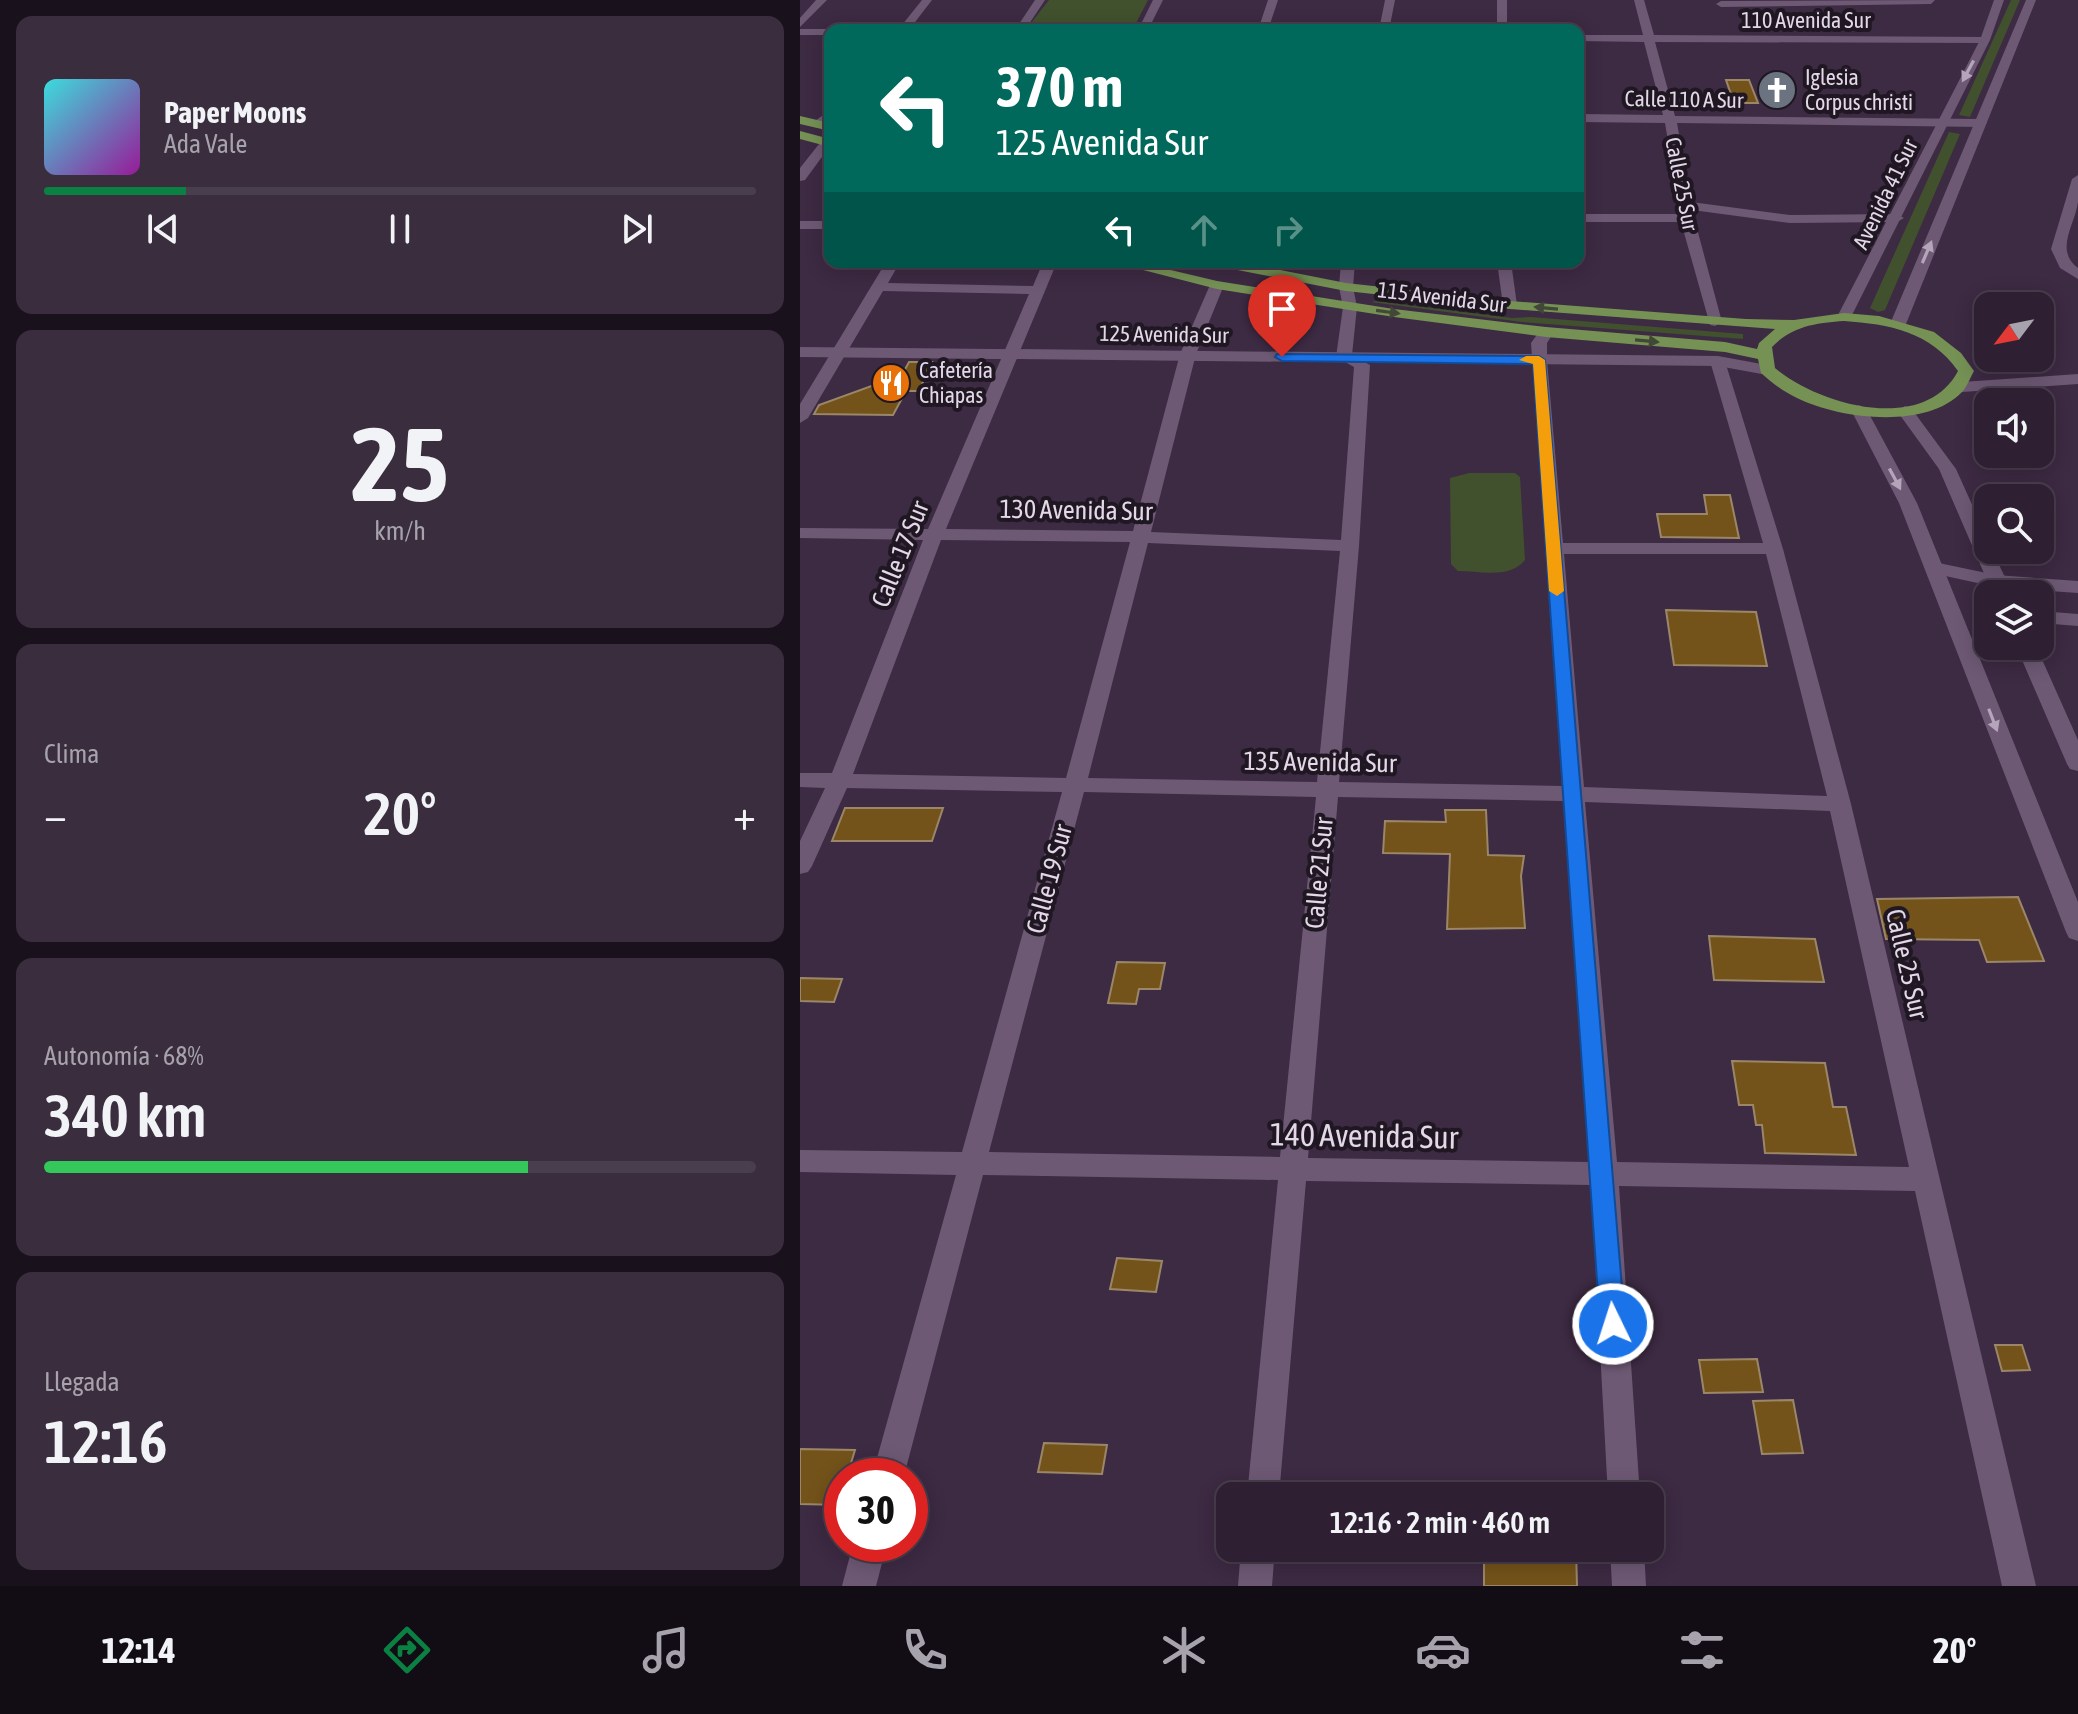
<!DOCTYPE html>
<html lang="es">
<head>
<meta charset="utf-8">
<style>
  :root { --surface:#2e2032; --page:#3a2d3e; --text:#f1f3f6; --muted:#a7a3ac; --line:#493e4d; --accent:#0b8043 }
  body { margin:0; font-family:"Asap Condensed",sans-serif; background:var(--page); color:var(--text); height:100vh; display:flex; flex-direction:column; font-size:30px; white-space:nowrap }
  * { box-sizing:border-box; margin:0 }
  p { font-size:26px; color:var(--muted) }
  .icon { flex:none; width:44px; height:44px; fill:none; stroke:currentColor; stroke-width:2; stroke-linecap:round; stroke-linejoin:round }
  .map { position:relative; flex:1; overflow:hidden }
  .details { display:flex; flex-direction:column; gap:16px; padding:16px; background:#19121c; width:800px }
  .details>* { flex:none }
  .hud { position:absolute; left:24px; top:24px; width:760px; height:244px; border-radius:16px; box-shadow:0 4px 20px #0003,0 0 0 2px var(--line); background:#00695c; color:#fff; overflow:hidden }
  .needle { width:52px; rotate:238deg }
  .fabs { position:absolute; left:1174px; top:292px; display:grid; gap:16px }
  .fabs a { display:grid; place-items:center; width:80px; height:80px; border-radius:16px; background:var(--surface); box-shadow:0 4px 20px #0003,0 0 0 2px var(--line); font-size:40px }
  .speed { position:absolute; left:24px; top:1458px; display:flex; gap:16px; font-size:40px; font-weight:700; text-align:center }
  .speed>* { display:grid; place-content:center; width:104px; height:104px; border-radius:50%; background:var(--surface); box-shadow:0 4px 20px #0003,0 0 0 2px var(--line); line-height:1 }
  .speed .limit { border:12px solid #d22; background:#fff; color:#111 }
  .pin { position:absolute; display:grid; place-items:center; width:68px; height:68px; color:#fff; margin:-82px -34px; border-radius:50% 50% 50% 0; rotate:-45deg; box-shadow:0 0 8px #0007 }
  .pin .icon { rotate:45deg }
  .me { position:absolute; width:88px; margin:-44px; rotate:356deg; stroke-linejoin:round; filter:drop-shadow(0 0 6px #0008) }
  .turn { display:flex; align-items:center; gap:28px; height:168px; padding:0 40px; font-size:36px }
  .turn .icon { width:104px; height:104px; stroke-width:2.5 }
  .turn b { display:block; font-size:56px; line-height:68px }
  .lanes { display:flex; align-items:center; height:76px; padding:0 40px; background:#0003; justify-content:center; gap:40px; direction:ltr }
  .lanes .off { opacity:.35 }
  .big { font-size:60px; font-weight:600; line-height:1.1 }
  .details .card { flex:1; display:flex; flex-direction:column; justify-content:center; gap:12px; min-width:0; padding:0 28px; border-radius:16px; background:var(--page) }
  .details .dial { align-items:center; gap:0 }
  .dial b { font-size:104px; line-height:1 }
  .song { display:flex; align-items:center; gap:24px }
  .cover { width:96px; height:96px; border-radius:12px; background:linear-gradient(135deg,hsl(180 70% 55%),hsl(300 70% 35%)) }
  .played { height:8px; border-radius:4px; background:linear-gradient(90deg,var(--accent) 20%,var(--line) 20%) }
  .keys { display:flex; justify-content:space-around; direction:ltr }
  .heat { display:flex; justify-content:space-between; align-items:center; font-size:44px; direction:ltr }
  .charge { height:12px; border-radius:6px; background:linear-gradient(90deg,#34c759 68%,var(--line) 0) }
  .trip { position:absolute; left:416px; top:1482px; width:448px; height:80px; border-radius:16px; background:var(--surface); box-shadow:0 4px 20px #0003,0 0 0 2px var(--line); font-weight:600; line-height:80px; text-align:center }
  .tab-bar { display:flex; height:128px; justify-content:space-around; align-items:center; background:#120d14; color:var(--muted) }
  .tab-bar .icon { width:56px; height:56px }
  .tab-bar .active { color:var(--accent) }
  .tab-bar b { font-size:36px; color:var(--text) }
  main { display:flex; flex:1; min-height:0 }
  .map>svg:first-child { display:block }
  .green { fill:#41512d }
  .building { fill:#73531a; stroke:#9b8768; stroke-width:2 }
  .lines { fill:none; stroke-linecap:round; stroke-linejoin:round }
  .minor { fill:#6e5975; fill-rule:evenodd }
  .tertiary { fill:#6e5975; fill-rule:evenodd }
  .secondary { fill:#6e5975; fill-rule:evenodd }
  .primary { fill:#759154; fill-rule:evenodd }
  .oneway { fill:#b5a5ba }
  .oneway2 { fill:#414836 }
  .route { fill:#1a73e8; stroke:#114b97; stroke-width:2 }
  .slow { fill:#f59e0b }
  .labels { text-anchor:middle; stroke-width:8; stroke-linejoin:round; paint-order:stroke }
  .far-street-label { font-size:22px; fill:#e4d8e8; stroke:#1f1722 }
  .far-poi-label { font-size:22px; fill:#e4d8e8; stroke:#1f1722; text-anchor:start }
  .street-label { font-size:26px; fill:#e4d8e8; stroke:#1f1722 }
  .near-street-label { font-size:32px; fill:#e4d8e8; stroke:#1f1722 }
</style>
</head>
<body>
<main>
<section class="details">
<div class="card">
<div class="song"><i class="cover"></i><div><b>Paper Moons</b><p>Ada Vale</p></div></div>
<div class="played"></div>
<div class="keys"><svg class="icon" aria-label="previous" viewBox="0 0 24 24"><path d="M18 5L8 12l10 7zM5 5v14"/></svg><svg class="icon" aria-label="pause" viewBox="0 0 24 24"><path d="M8 5v14M16 5v14"/></svg><svg class="icon" aria-label="next" viewBox="0 0 24 24"><path d="M6 5l10 7-10 7zM19 5v14"/></svg></div>
</div>
<div class="card dial"><b>25</b><p>km/h</p></div>
<div class="card"><p>Clima</p>
<div class="heat"><a>−</a><b class="big">20°</b><a>+</a></div>
</div>
<div class="card"><p>Autonomía · 68%</p><b class="big">340 km</b><div class="charge"></div></div>
<div class="card"><p>Llegada</p><b class="big">12:16</b></div>
</section>
<div class="map">
<svg width="1278" height="1586" viewBox="0 0 1278 1586">
  <rect width="100%" height="100%" fill="#3d2a43"/>
  <path class="green" d="M249,0h99l-15,29 -106,-1z
    M1211,0h9l-50,117 -11,-2z
    M1149,132l11,2 -75,176 -7,2 -8,-4z
    M576,301l136,17 19,-1 212,17v5l-221,-17 -151,-20z
    M669,473h46l5,4 5,83c-15,19 -45,11 -67,11l-7,-7 -1,-86z"/>
  <path class="building" d="M926,80h23l9,23h-24z
    M109,362h23l-13,29h-13l-13,24 -79,-1 5,-9 83,-30z
    M904,495h26l9,43 -78,-1 -4,-23h50z
    M866,610l90,2 11,54 -93,-1z
    M45,808h98l-11,33h-100z
    M645,810h41l2,45 36,1 -3,20 4,52 -78,1 3,-75 -67,-1 2,-32 61,1z
    M1218,897l26,64 -57,1 -8,-22 -93,-1 -9,-40z
    M909,936l106,3 9,43 -110,-2z
    M317,962l48,1 -5,26h-21l-3,15 -28,-1z
    M0,978l42,1 -8,23 -34,-1z
    M932,1061l93,2 8,44h13l10,48 -91,-2 -3,-28h-6l-3,-20h-14z
    M317,1258l45,3 -6,31 -46,-3z
    M1195,1345h27l8,25 -28,1z
    M957,1359l6,33 -59,1 -5,-33z
    M993,1400l10,53 -41,1 -9,-53z
    M244,1443l63,2 -5,29 -64,-2z
    M0,1449l55,1 -8,26h-5l-3,29 -39,-1z
    M684,1548h92l1,38h-93z"/>
  <g class="lines">
    <path class="minor" d="M122,0h10l-23,30h-11z
      M235,0h10l-20,30h-10z
      M353,0h10l-15,30h-10z
      M468,0h10l-10,30h-10z
      M585,0h10l-6,30h-10z
      M697,0h10v30h-10z
      M834,0h10l10,35 331,2 5,3 -5,3 -330,-1 20,74 306,3 6,4 -6,4 -304,-4 14,79 99,13 107,-1 7,4 -7,4 -107,1 -98,-13 30,112 -7,4 -5,-1 -29,-103h-103v-8h102l-15,-91 -87,-1v-8l85,1 -19,-73 -66,-1v-6h65z
      M1135,0l-4,4 -210,3 -5,-3 5,-3z
      M0,29h30l4,1h-4v5h-30z
      M30,110v10l-7,7h-8v-6z
      M23,139h7v7l-25,34 -5,1v-13z
      M1278,175c0,9 0,18 0,27 -3,23 -24,48 0,66v11l-18,-11 -9,-19 21,-70z
      M0,221h30v8h-30z
      M86,262h14l-12,21 145,3 10,-24h14l-111,267 187,2 47,-177 30,-69 7,-4 7,4 -28,69 -45,178 190,8 13,-173 -18,-10 7,-50 -4,-20 2,-25h14l-2,25 4,20 -5,48 18,10 -11,181 -20,236 223,4 -31,-443 10,-14 5,-2 8,5 -7,11v17l16,183h200l-53,-182 2,-3h12l59,191 68,255 185,782h-34l-87,-395 -296,-5 21,310h-32l-17,-311 -285,-4 -27,315h-32l31,-316 -295,-5 -79,301h-32l84,-301 -156,-3v-22l162,2 100,-360 -215,-4 -35,78 -4,6 -8,2v-33l25,-53 -25,-1v-14h32l91,-233 -123,-2v-10l128,1 101,-235 -146,-3 -75,127 -8,5v-19zM141,540l189,2 -64,236 -213,-4zM348,543l192,8 -23,231 -229,-4zM764,554h202l61,242 -243,-9zM284,792l232,5 -36,360 -291,-5zM538,797l225,4 26,361 -281,-4zM785,802l245,9 79,356 -292,-5z
      M697,262h14l6,43 -2,3h-10l-2,-3z
      M1134,562l62,13 82,6v12l-82,-6 -69,-15 -2,-4 2,-4z
      M1240,611l38,3v12l-38,-3z
      M53,1544h34l-11,42h-34z
      M441,1548h34l-3,38h-34z
      M810,1548h34l2,38h-34z"/>
    <path class="tertiary" d="M0,347l918,9 49,9 8,5 -8,5 -49,-9 -918,-9z"/>
    <path class="secondary" d="M16,0h11l-27,27v-9z
      M1194,0h10l-14,40 -139,277 -7,4 -5,-1 -2,-3 143,-277z
      M1226,0h10l-130,324 -3,3h-10l-3,-3z
      M1278,374v10l-116,8 -8,-5 8,-5z
      M1059,405l8,5 50,93 161,399v39l-9,-3 -3,-6 -167,-429 -48,-93z
      M1105,406l6,2 45,61 32,71v10h4l21,44h-20l-54,-125 -42,-58z
      M1216,646h20l42,94v31l-8,-2 -3,-5z"/>
    <path class="primary" d="M0,116l30,7v8l-30,-7z
      M0,131l30,8v8l-30,-8z
      M312,262h25l80,19 177,28 152,18 179,15 32,7 2,-6 16,-14 -265,-20 -164,-18 -129,-25 -7,-4h29l107,21 164,18 236,18 48,1 50,-7 35,3 55,16 27,21 13,18c-4,7 -7,16 -12,21 -36,38 -123,27 -165,6 -13,-6 -25,-15 -36,-25l-3,-14 -33,-7 -179,-15 -152,-20 -177,-28zM1044,321c45,3 87,11 114,50 -34,64 -139,34 -183,-3l-3,-21c20,-21 44,-24 72,-26z"/>
  </g>
  <defs><path id="oneway-solid" d="M-6-.8H1V-3.2L6.5 0L1 3.2V.8H-6Z" transform="scale(2)"/></defs>
  <g class="oneway">
    <use href="#oneway-solid" transform="translate(1168 71) rotate(118)"/>
    <use href="#oneway-solid" transform="translate(1127 252) rotate(-67)"/>
    <use href="#oneway-solid" transform="translate(1095 479) rotate(62)"/>
    <use href="#oneway-solid" transform="translate(1193 720) rotate(69)"/>
  </g>
  <g class="oneway2">
    <use href="#oneway-solid" transform="translate(746 308) rotate(-175)"/>
    <use href="#oneway-solid" transform="translate(588 312) rotate(8)"/>
    <use href="#oneway-solid" transform="translate(847 341) rotate(5)"/>
  </g>
  <path class="route" d="M477,354l262,2 6,4 80,964 -3,8 -9,3 -9,-3 -4,-8 -67,-960 -251,-3 -7,-4z"/>
  <path class="slow" d="M739,356l6,4 19,231 -7,5 -8,-5 -16,-227 -14,-4 7,-4z"/>
  <defs>
    <symbol id="church-disc" viewBox="-11 -11 22 22"><circle r="9.5" fill="#6b7280" stroke="#1f1722"/><path d="M-1.2-6h2.4v3.5h3.3v2.4h-3.3V6h-2.4V-.1h-3.3v-2.4h3.3Z" fill="#fff"/></symbol>
    <symbol id="restaurant-disc" viewBox="-11 -11 22 22"><circle r="9.5" fill="#e8710a" stroke="#1f1722"/><path d="M-5-6h1v4h1v-4h1v4h1v-4h1v5L-1.5 .5V6h-2V.5L-5-1ZM5-6V6H3V1.5H1.5Q1.5-4 5-6Z" fill="#fff"/></symbol>
  </defs>
  <g fill-rule="evenodd">
    <use href="#church-disc" x="955" y="68" width="44" height="44"/>
    <use href="#restaurant-disc" x="69" y="361" width="44" height="44"/>
  </g>
  <g class="labels">
    <g class="far-street-label">
      <text x="1006" y="28">110 Avenida Sur</text>
      <text transform="translate(884 99) rotate(1)" y="8">Calle 110 A Sur</text>
      <text transform="translate(882 184) rotate(79)" y="8">Calle 25 Sur</text>
      <text transform="translate(1085 194) rotate(-64)" y="8">Avenida 41 Sur</text>
      <text transform="translate(642 297) rotate(7)" y="8">115 Avenida Sur</text>
      <text transform="translate(364 334) rotate(1)" y="8">125 Avenida Sur</text>
    </g>
    <g class="far-poi-label">
      <text x="1005" y="85">Iglesia<tspan x="1005" dy="25">Corpus christi</tspan></text>
      <text x="119" y="378">Cafetería<tspan x="119" dy="25">Chiapas</tspan></text>
    </g>
    <g class="street-label">
      <text transform="translate(276 510) rotate(1)" y="9">130 Avenida Sur</text>
      <text transform="translate(100 554) rotate(-68)" y="9">Calle 17 Sur</text>
      <text transform="translate(520 762) rotate(1)" y="9">135 Avenida Sur</text>
      <text transform="translate(519 873) rotate(-85)" y="9">Calle 21 Sur</text>
      <text transform="translate(249 879) rotate(-75)" y="9">Calle 19 Sur</text>
      <text transform="translate(1107 964) rotate(77)" y="9">Calle 25 Sur</text>
    </g>
    <g class="near-street-label">
      <text transform="translate(564 1136) rotate(1)" y="11">140 Avenida Sur</text>
    </g>
  </g>
</svg>
<div class="fabs">
<a><svg class="needle" viewBox="-14 -14 28 28"><path d="M0-13l5 13h-10z" fill="#e53935"/><path d="M0 13l5-13h-10z" fill="#a7a3ac"/></svg></a>
<a><svg class="icon" aria-label="sound" viewBox="0 0 24 24"><path d="M4 9h4l5-4v14l-5-4H4zM17 9q2 3 0 6"/></svg></a>
<a><svg class="icon" aria-label="search" viewBox="0 0 24 24"><circle cx="10" cy="10" r="6"/><path d="M15 15l6 6"/></svg></a>
<a><svg class="icon" aria-label="layers" viewBox="0 0 24 24"><path d="M12 4l9 5-9 5-9-5zM3 14l9 5 9-5"/></svg></a>
</div>
<div class="speed"><div class="limit">30</div></div>
<div class="pin" style="left:482px;top:357px;background:#d93025"><svg class="icon" aria-label="arrive" viewBox="0 0 24 24"><path d="M6 21V4h12l-3 4 3 4H6"/></svg></div>
<svg class="me" style="left:813px;top:1324px" viewBox="-20 -20 40 40"><circle r="17" fill="#1a73e8" stroke="#fff" stroke-width="3"/><path d="M0-11L8 9 0 5-8 9z" fill="#fff"/></svg>
<div class="trip">12:16 · 2 min · 460 m</div>
<div class="hud">
<div class="turn"><svg class="icon" aria-label="left" viewBox="0 0 24 24"><path d="M17 20v-9H6M10 6l-5 5 5 5"/></svg><div><b>370 m</b>125 Avenida Sur</div></div>
<div class="lanes"><svg class="icon" aria-label="left" viewBox="0 0 24 24"><path d="M17 20v-9H6M10 6l-5 5 5 5"/></svg><svg class="icon off" aria-label="ahead" viewBox="0 0 24 24"><path d="M12 20V5M6 11l6-6 6 6"/></svg><svg class="icon off" aria-label="right" viewBox="0 0 24 24"><path d="M7 20v-9h11M14 6l5 5-5 5"/></svg></div>
</div>
</div>
</main>
<nav class="tab-bar">
<b>12:14</b>
<svg class="icon active" aria-label="directions" viewBox="0 0 24 24"><path d="M12 3l9 9-9 9-9-9zM9 14v-3h6M13 9l2 2-2 2"/></svg>
<svg class="icon" aria-label="music" viewBox="0 0 24 24"><path d="M9 18V5l10-2v13"/><circle cx="6" cy="18" r="3"/><circle cx="16" cy="16" r="3"/></svg>
<svg class="icon" aria-label="phone" viewBox="0 0 24 24"><path d="M5 4h4l2 5-3 2q2 4 5 5l2-3 5 2v4C11 20 4 13 5 4z"/></svg>
<svg class="icon" aria-label="climate" viewBox="0 0 24 24"><path d="M12 3v18M4 7l16 10M4 17L20 7"/></svg>
<svg class="icon" aria-label="car" viewBox="0 0 24 24"><path d="M5 17H2v-5l4-1 3-4h7l3 4 3 1v5h-3M9 17h6M6 11h13"/><circle cx="7" cy="17" r="2"/><circle cx="17" cy="17" r="2"/></svg>
<svg class="icon" aria-label="filters" viewBox="0 0 24 24"><path d="M4 7h16M4 17h16"/><circle cx="9" cy="7" r="2"/><circle cx="15" cy="17" r="2"/></svg>
<b>20°</b>
</nav>
</body>
</html>
